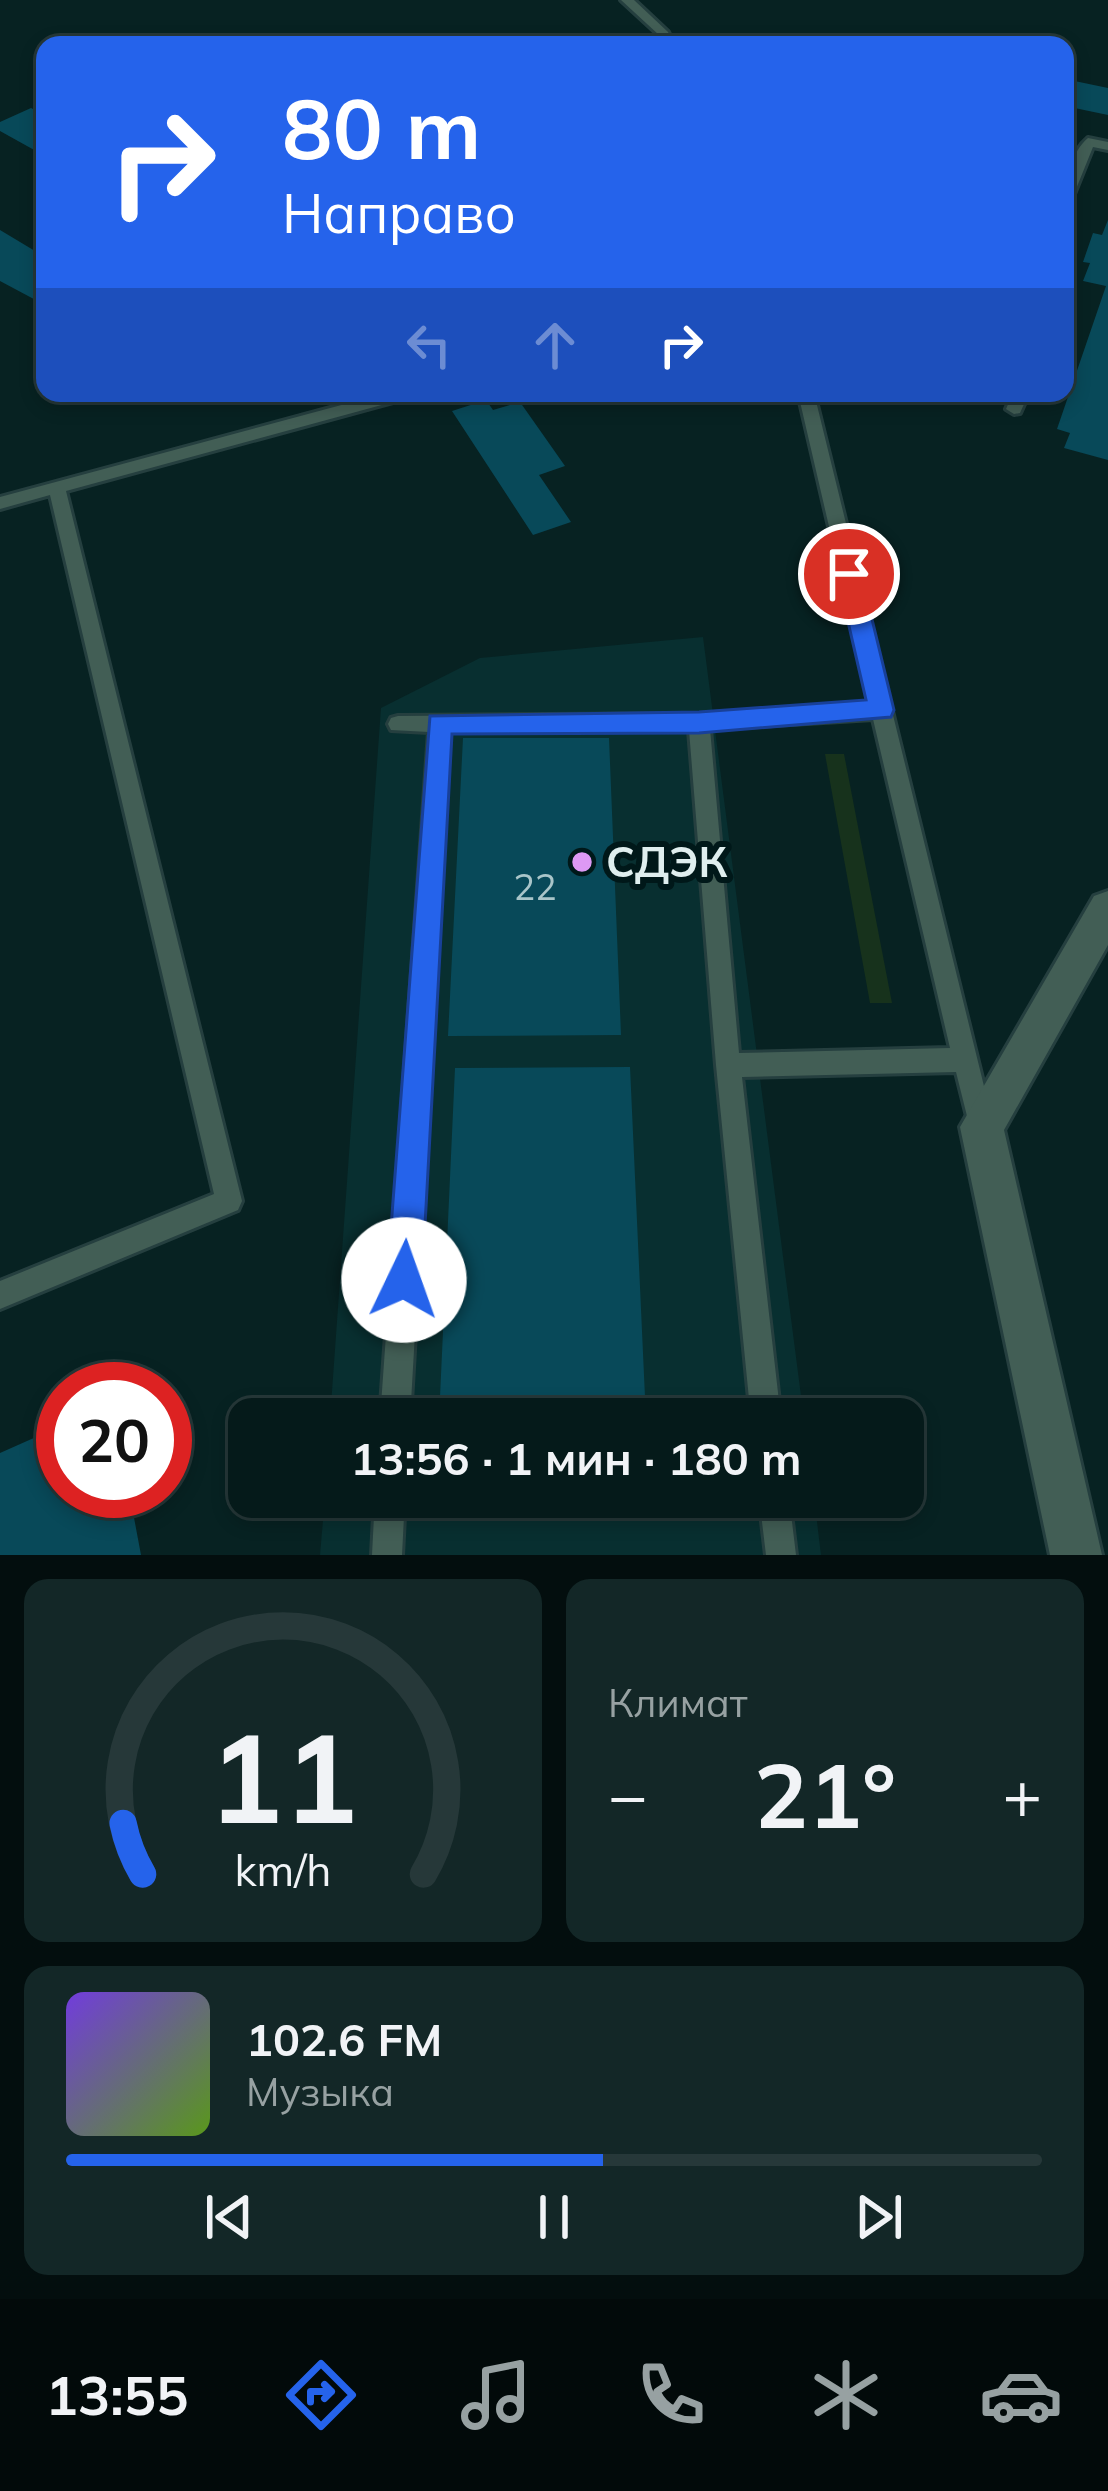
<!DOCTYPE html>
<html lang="ru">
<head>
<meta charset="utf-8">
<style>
  :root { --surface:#051a1a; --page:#132727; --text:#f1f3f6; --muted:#97a1a2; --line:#263839; --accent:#2563eb }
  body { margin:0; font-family:Mulish,sans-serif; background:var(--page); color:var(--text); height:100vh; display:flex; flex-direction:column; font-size:45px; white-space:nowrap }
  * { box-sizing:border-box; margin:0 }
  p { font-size:39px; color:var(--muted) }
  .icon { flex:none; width:66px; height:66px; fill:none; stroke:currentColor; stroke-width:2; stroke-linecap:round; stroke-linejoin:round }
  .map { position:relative; height:1555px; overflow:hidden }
  .drawer { display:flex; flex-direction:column; gap:24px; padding:24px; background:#030e0e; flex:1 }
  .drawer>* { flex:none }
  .top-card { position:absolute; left:36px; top:36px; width:1038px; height:366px; border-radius:24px; box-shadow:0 6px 18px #0003,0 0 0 3px var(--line); background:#2563eb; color:#fff; overflow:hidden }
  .speed { position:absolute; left:36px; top:1362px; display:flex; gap:24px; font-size:60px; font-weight:700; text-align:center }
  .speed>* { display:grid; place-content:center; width:156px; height:156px; border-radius:50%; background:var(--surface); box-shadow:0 6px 18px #0003,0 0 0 3px var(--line); line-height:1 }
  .speed .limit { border:18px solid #d22; background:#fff; color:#111 }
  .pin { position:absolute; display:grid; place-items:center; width:102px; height:102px; color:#fff; margin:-51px; border:6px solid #fff; border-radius:50%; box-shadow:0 3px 12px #0007 }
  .me { position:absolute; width:132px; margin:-66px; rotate:3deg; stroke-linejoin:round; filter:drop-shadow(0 0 9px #0008) }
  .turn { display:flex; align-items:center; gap:42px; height:252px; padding:0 48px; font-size:54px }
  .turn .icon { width:156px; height:156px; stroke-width:2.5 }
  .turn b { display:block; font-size:84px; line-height:102px }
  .lanes { display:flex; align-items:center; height:114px; padding:0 48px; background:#0003; justify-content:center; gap:60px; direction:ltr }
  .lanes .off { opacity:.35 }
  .big { font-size:90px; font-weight:700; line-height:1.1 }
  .drawer .widget { flex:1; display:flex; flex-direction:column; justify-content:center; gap:18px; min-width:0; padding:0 42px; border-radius:24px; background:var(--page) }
  .drawer .dial { align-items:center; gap:0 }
  .dial svg { height:312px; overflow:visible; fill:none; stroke:var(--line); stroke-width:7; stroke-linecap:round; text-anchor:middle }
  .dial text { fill:var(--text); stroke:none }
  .song { display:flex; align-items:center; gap:36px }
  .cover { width:144px; height:144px; border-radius:18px; background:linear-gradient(135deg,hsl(260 70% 55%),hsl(90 70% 35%)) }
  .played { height:12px; border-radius:6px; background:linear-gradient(90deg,var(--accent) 55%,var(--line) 55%) }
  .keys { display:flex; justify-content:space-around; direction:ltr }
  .heat { display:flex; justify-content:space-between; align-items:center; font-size:66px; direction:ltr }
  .drawer .tiles { flex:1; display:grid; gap:24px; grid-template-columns:1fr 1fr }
  .widget:last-child { grid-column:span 2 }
  .trip { position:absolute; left:228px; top:1398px; width:696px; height:120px; border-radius:24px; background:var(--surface); box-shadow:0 6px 18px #0003,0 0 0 3px var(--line); font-weight:700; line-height:120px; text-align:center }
  .tab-bar { display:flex; height:192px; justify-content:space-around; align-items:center; background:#020a0a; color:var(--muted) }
  .tab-bar .icon { width:84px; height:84px }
  .tab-bar .selected { color:var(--accent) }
  .tab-bar b { font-size:54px; color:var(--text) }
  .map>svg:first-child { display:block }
  .built { fill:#082f30 }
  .green { fill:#17321c }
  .building { fill:#084959 }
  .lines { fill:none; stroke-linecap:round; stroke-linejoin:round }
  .lane-casing { stroke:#253f3f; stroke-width:6 }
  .street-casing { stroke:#253f3f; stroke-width:6 }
  .lane { fill:#425e55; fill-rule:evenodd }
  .street { fill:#425e55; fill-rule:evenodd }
  .route { fill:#2563eb; stroke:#184099; stroke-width:3 }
  .poi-dot { fill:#dd99f4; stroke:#001819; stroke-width:4.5 }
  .labels { text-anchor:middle; stroke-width:12; stroke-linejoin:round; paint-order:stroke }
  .number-label { font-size:36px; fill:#a9c5c9 }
  .poi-label { font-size:42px; font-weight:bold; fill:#dfeeee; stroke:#001819; text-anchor:start }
</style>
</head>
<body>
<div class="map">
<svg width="1108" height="1555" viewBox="0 0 1108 1555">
  <rect width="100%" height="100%" fill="#072222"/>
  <path class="built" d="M703,637l101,782h-474l51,-711 99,-50z
    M325,1497h489l7,58h-501z"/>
  <path class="green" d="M825,754h19l48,249h-22z"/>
  <path class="building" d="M1065,79l43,9v27l-43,-9z
    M31,108l14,7v41l-45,-25v-9z
    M1108,220v240l-44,-12 6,-15 -13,-4 49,-143 -23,-5 7,-18 -7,-1 10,-29 9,2z
    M0,230l45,27v48l-45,-24z
    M486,400l7,10 27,-8 45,64 -26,9 32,47 -38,13 -81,-124z
    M463,738h146l12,297 -173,1z
    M630,1067l16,352h-207l16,-351z
    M63,1425v66h66l12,64h-141v-102z
    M435,1497h214l1,18 -216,1z"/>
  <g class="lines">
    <defs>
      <path id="lane" d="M621,0h13l34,32 6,13h-12l-3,-10z
        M1088,138l20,4v8l-15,-3 -21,52 -7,4c0,-22 6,-51 23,-65z
        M386,393h27l-2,4 -345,94 176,710 -4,9 -238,99v-28l214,-87 -164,-699 -50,14v-12z
        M798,393h16l180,734 -4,9 -9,4 -9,-4 -16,-64 -214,5 39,342h-30l-35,-354 -27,-335 -239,2 -40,687h-30l49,-687 -38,-2 -3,-6 3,-6 7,-2 301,-2 171,-11zM873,719l77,329 -211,5 -29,-324z
        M1013,393h16l-9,20 -6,1 -8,-5z
        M375,1497h30l-3,58h-30z
        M759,1497h30l7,58h-30z"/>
      <path id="street" d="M1108,891v54l-104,185 98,425h-52l-90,-428 134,-231z"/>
    </defs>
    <use href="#lane" class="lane-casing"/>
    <use href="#street" class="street-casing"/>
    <use href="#lane" class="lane"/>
    <use href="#street" class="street"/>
  </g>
  <path class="route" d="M849,565l12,9 33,136 -3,7 -192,16 -247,1 -30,546 -5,12 -13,6 -12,-6 -5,-12 43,-564 269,-4 167,-12 -29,-126z"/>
  <circle class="poi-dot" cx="582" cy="862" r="12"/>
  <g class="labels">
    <g class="number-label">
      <text x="535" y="900">22</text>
    </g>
    <g class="poi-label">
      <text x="606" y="877">СДЭК</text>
    </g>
  </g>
</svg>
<div class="speed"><div class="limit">20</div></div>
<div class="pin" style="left:849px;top:574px;background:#d93025"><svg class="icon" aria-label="arrive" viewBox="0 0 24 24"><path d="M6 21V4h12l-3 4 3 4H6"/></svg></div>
<svg class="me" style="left:404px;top:1280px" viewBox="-20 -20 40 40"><circle r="19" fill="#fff"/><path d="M0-13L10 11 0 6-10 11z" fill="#2563eb"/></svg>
<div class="trip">13:56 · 1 мин · 180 m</div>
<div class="top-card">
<div class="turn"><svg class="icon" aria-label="right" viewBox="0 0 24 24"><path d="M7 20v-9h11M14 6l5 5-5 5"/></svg><div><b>80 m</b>Направо</div></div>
<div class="lanes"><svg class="icon off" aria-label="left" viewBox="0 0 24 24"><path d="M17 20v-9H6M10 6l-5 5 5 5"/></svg><svg class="icon off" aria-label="ahead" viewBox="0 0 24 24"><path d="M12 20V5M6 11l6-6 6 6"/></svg><svg class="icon" aria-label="right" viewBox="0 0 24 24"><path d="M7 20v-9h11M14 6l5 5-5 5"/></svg></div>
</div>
</div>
<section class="drawer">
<div class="tiles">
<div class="widget dial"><svg viewBox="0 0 100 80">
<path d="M14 69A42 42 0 1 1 86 69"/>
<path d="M14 69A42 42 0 0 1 9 56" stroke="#2563eb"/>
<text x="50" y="56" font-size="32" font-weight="700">11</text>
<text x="50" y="72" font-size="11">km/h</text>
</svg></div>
<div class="widget"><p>Климат</p>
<div class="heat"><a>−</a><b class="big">21°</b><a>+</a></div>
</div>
<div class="widget">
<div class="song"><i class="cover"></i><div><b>102.6 FM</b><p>Музыка</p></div></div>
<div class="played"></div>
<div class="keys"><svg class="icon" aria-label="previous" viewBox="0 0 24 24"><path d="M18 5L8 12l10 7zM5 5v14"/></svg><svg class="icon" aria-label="pause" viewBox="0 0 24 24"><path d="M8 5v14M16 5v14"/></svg><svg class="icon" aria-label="next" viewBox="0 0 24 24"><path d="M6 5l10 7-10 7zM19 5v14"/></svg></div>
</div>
</div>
</section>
<nav class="tab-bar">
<b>13:55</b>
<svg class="icon selected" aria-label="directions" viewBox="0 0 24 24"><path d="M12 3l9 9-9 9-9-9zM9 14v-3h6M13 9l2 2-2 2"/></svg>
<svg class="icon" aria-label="music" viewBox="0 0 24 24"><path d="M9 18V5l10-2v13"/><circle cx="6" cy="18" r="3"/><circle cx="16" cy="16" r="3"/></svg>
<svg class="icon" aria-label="phone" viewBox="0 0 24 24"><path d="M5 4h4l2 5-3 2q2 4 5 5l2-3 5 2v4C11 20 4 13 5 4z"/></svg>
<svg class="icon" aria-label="climate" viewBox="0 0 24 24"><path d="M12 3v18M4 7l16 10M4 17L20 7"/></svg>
<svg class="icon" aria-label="car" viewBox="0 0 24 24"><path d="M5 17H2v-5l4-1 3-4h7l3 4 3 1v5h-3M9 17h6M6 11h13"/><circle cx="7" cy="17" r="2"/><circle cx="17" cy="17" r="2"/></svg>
</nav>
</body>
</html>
